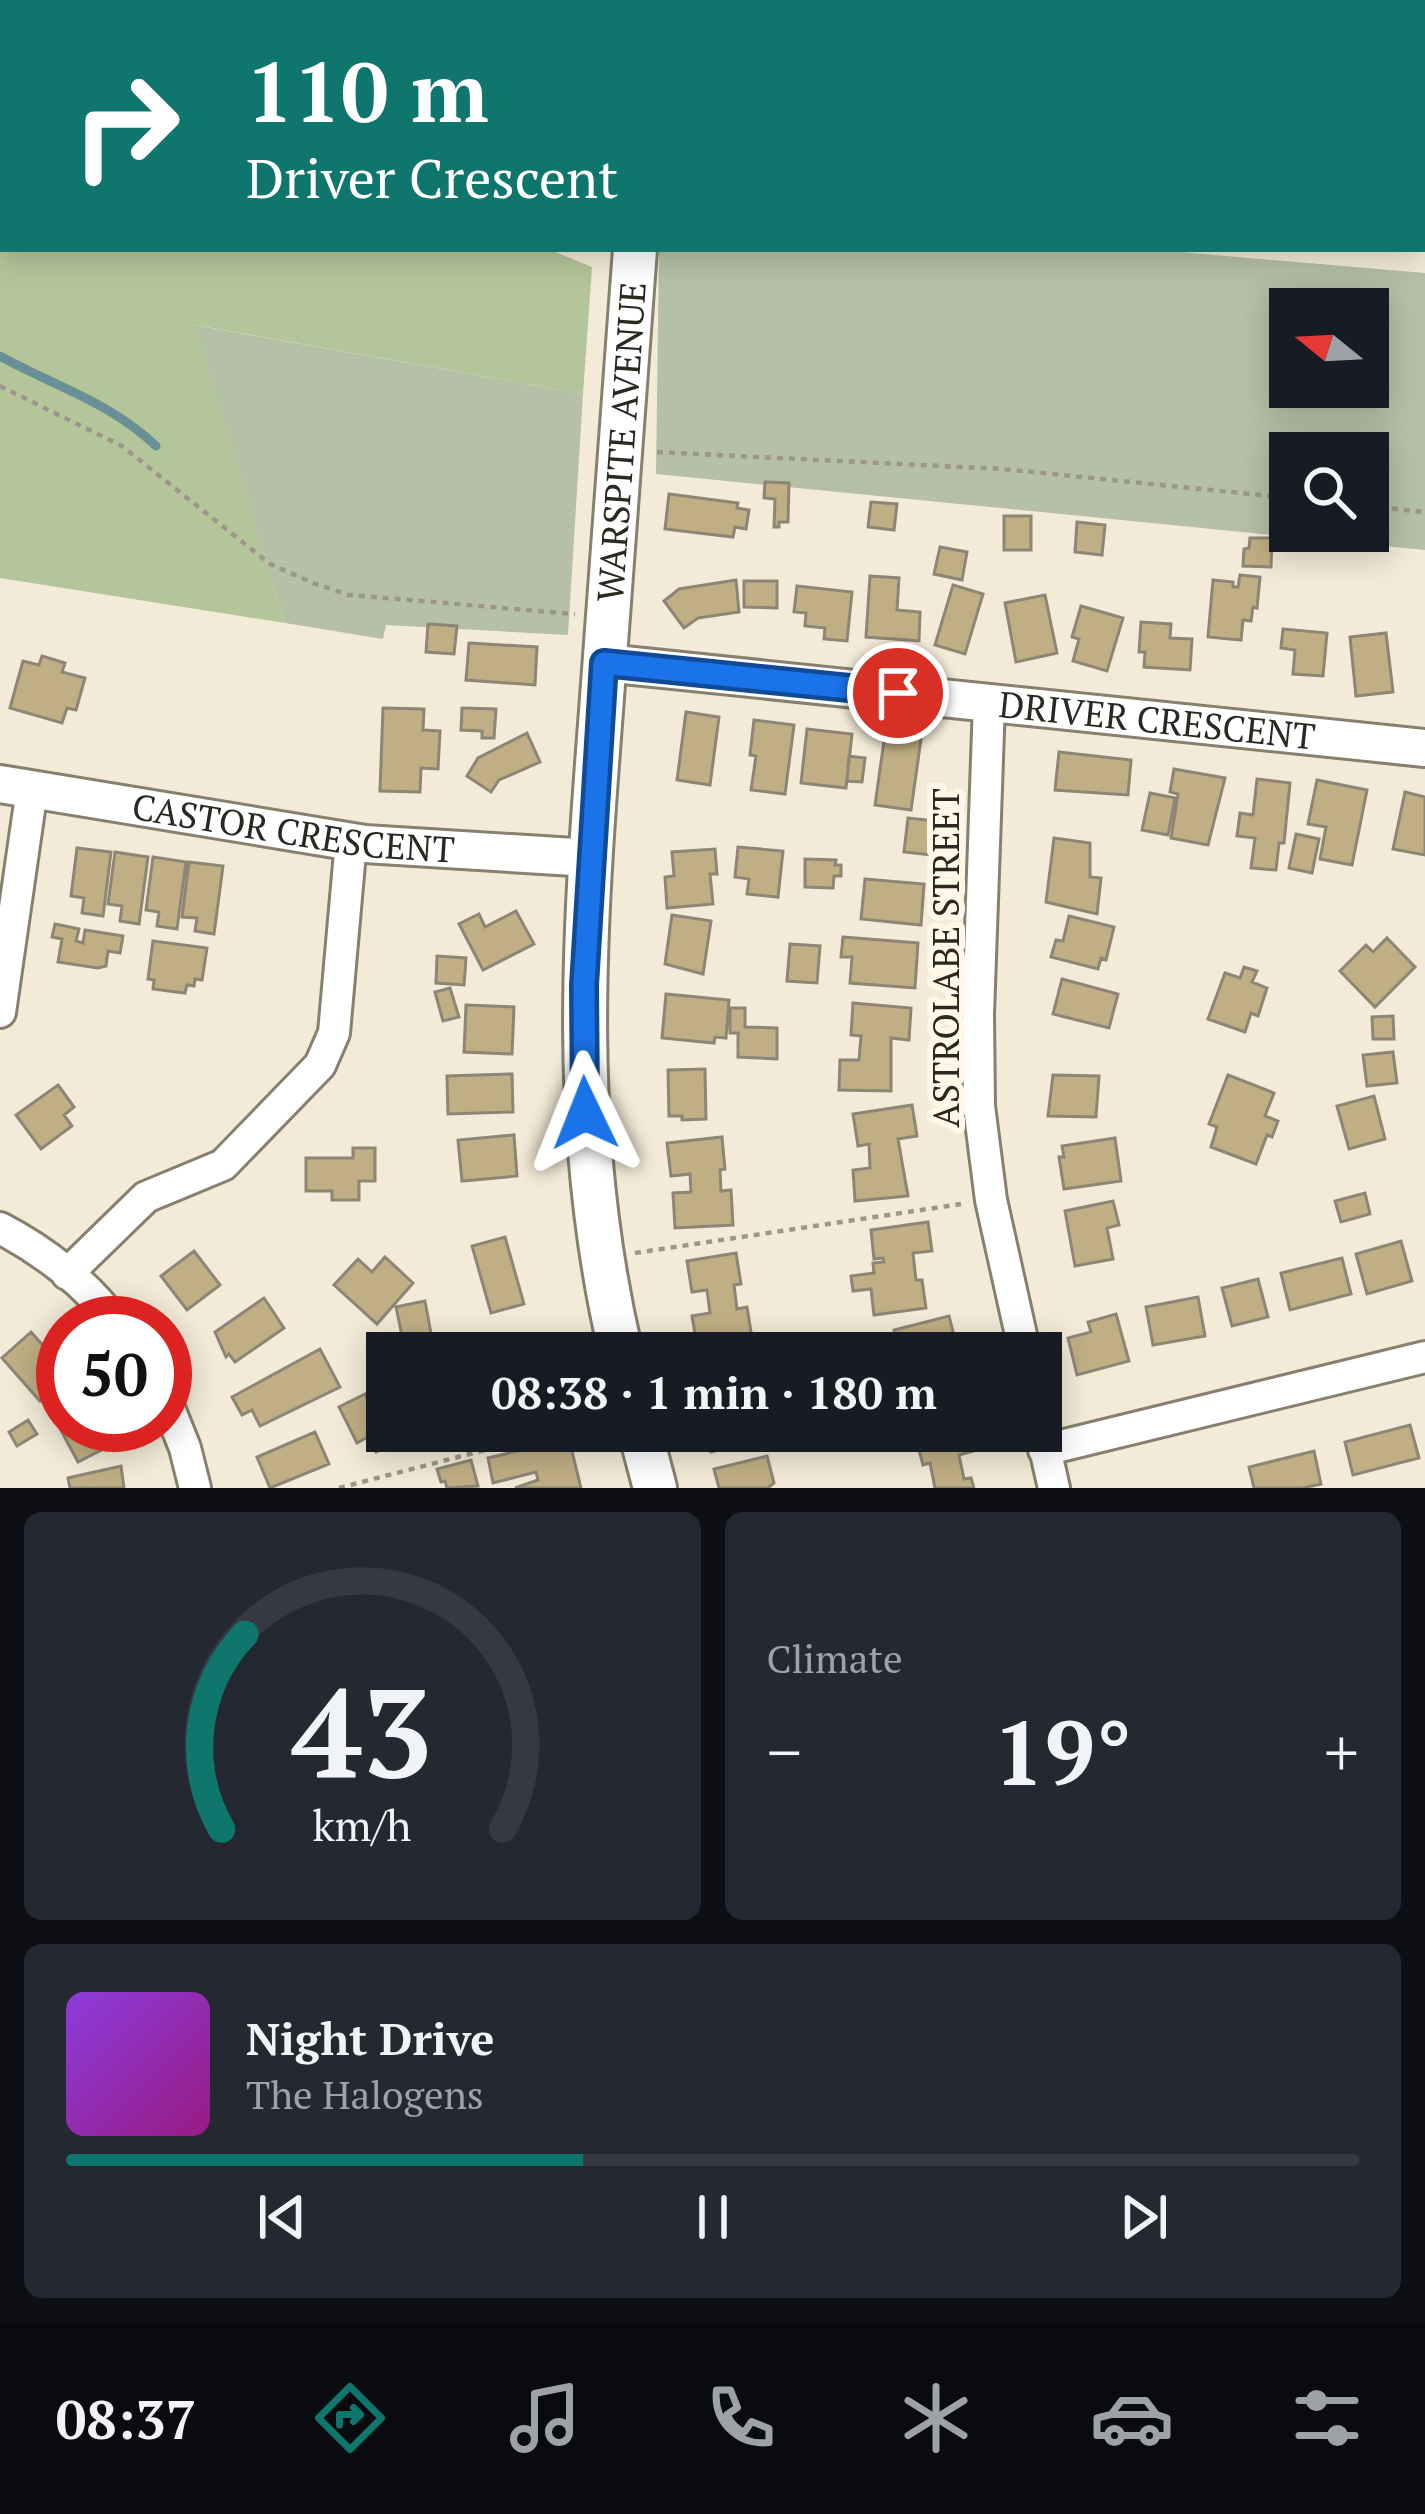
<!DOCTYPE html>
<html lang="en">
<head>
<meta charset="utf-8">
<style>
  :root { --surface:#171b24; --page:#242831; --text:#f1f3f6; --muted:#9ea1a6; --line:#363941; --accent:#0f766e }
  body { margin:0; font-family:"PT Serif",serif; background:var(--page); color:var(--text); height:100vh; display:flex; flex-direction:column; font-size:45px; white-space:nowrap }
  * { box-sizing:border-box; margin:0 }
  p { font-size:39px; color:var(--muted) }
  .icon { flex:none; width:66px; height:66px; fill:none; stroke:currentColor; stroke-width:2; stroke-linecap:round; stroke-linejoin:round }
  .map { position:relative; height:1488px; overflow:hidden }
  .sheet { display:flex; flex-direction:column; gap:24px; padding:24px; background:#0d0f14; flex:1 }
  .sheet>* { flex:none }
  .top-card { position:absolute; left:0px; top:0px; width:1425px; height:252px; box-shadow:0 6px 30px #0003; background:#0f766e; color:#fff; overflow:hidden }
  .needle { width:78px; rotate:288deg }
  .controls { position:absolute; left:1269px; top:288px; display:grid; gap:24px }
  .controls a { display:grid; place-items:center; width:120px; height:120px; border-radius:0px; background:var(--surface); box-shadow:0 6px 30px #0003; font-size:60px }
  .speed { position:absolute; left:36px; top:1296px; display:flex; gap:24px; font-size:60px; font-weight:700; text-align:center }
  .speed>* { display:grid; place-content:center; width:156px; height:156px; border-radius:50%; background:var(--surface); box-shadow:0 6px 30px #0003; line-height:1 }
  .speed .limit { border:18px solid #d22; background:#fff; color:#111 }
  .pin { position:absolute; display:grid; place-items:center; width:102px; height:102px; color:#fff; margin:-51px; border:6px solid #fff; border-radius:50%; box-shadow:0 3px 12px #0007 }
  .me { position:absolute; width:132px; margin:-66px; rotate:358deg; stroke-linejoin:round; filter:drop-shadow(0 0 9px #0008) }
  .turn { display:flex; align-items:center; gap:42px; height:252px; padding:0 48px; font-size:54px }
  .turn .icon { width:156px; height:156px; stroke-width:2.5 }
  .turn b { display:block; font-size:84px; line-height:102px }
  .big { font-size:90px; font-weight:800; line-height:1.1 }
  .sheet .card { flex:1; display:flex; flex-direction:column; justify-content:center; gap:18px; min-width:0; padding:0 42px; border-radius:18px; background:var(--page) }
  .sheet .dial { align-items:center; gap:0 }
  .dial svg { height:312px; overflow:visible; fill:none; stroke:var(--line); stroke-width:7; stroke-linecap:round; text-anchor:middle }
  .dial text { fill:var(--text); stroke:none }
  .song { display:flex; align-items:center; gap:36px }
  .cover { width:144px; height:144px; border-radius:18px; background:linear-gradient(135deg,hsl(270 70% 55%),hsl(310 70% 35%)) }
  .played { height:12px; border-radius:6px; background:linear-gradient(90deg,var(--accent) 40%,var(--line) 40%) }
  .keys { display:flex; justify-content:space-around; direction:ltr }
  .heat { display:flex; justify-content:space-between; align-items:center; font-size:66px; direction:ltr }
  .sheet .tiles { flex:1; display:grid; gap:24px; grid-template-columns:1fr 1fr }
  .card:last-child { grid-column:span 2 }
  .trip { position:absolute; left:366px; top:1332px; width:696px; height:120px; border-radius:0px; background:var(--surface); box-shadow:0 6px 30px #0003; font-weight:800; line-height:120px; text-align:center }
  .tabs { display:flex; height:192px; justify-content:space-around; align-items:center; background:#090b0e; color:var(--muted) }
  .tabs .icon { width:84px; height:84px }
  .tabs .active { color:var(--accent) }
  .tabs b { font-size:54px; color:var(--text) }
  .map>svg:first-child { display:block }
  .green { fill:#b6c0a6; fill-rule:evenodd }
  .forest { fill:#b5c59a }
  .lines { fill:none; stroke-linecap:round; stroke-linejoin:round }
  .stream { stroke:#6a9097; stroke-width:9 }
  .building { fill:#c0af85; stroke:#8e8675; stroke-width:3 }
  .minor-casing { stroke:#87806e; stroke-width:36 }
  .tertiary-casing { stroke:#87806e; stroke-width:42 }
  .secondary-casing { stroke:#87806e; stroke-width:48 }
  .path { stroke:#9d9789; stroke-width:4.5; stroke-dasharray:6 6; stroke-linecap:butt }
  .minor { stroke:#fff; stroke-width:30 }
  .tertiary { stroke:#fff; stroke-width:36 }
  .secondary { stroke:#fff; stroke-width:42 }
  .route-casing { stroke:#114b97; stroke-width:30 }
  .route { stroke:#1a73e8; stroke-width:21 }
  .labels { text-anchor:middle; stroke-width:12; stroke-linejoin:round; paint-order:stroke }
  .street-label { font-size:36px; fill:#2b2821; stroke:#fff8e8 }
</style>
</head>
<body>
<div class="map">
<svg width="1425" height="1488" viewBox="0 0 1425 1488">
  <rect width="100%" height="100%" fill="#f3ebd7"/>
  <path class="green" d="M659,249h486l280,24v277l-769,-76zM1290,309h78v78h-78zM1290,453h78v78h-78z
    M194,325l389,69 -15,241 -182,-10 -3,14 -98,-16z"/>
  <path class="forest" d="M0,194h3v55h545l44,18 -9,127 -388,-69 90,298 -285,-45z"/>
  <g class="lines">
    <path class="stream" d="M0,356c54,30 110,46 156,90"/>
  </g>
  <path class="building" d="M765,482l24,1 -1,39h-9v5h-5l1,-28 -11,-1z
    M669,494l69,9 -1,5 12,2 -3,19 -11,-2 -2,10 -68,-8z
    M871,502l26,2 -3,26 -26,-3z
    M1004,516h27v34h-27z
    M1077,522l28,3 -3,30 -27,-3z
    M1250,538h22l-1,29 -28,-1 1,-17 5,-1z
    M940,547l27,5 -5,28 -28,-6z
    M1240,575l20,2 -3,31 -4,-1 -2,14 -8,-1 -2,20 -33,-3 5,-57 20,2v5h5z
    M870,576l29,2 -2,32 23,2 -1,29 -53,-4z
    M736,580l3,32 -41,6 -14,10 -20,-27 15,-12z
    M744,581h33v27l-33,-1z
    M953,585l30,9 -18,60 -30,-9z
    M797,586l55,6 -5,49 -23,-2 1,-11 -20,-2 1,-13 -12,-1z
    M1045,595l12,58 -41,9 -11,-59z
    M1081,606l42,12 -16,53 -34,-10 6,-22 -7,-2z
    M1141,622l30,2 -1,14 22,1 -2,31 -46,-3 1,-15h-6z
    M428,624l29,2 -3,28 -28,-2z
    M1283,629l44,4 -4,43 -30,-2 2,-24 -14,-2z
    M1386,633l7,59 -37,4 -6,-59z
    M469,643l68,4 -2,38 -69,-5z
    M42,656l23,7 -3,9 23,6 -9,32 -9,-2 -5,15 -52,-15 13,-47 16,4z
    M383,708l41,1 -1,21 17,1 -2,38 -17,-1 -1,24 -40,-1z
    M462,708l34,1 -2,29h-12v-7l-21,-1z
    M686,712l33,5 -9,68 -33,-5z
    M754,720l40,5 -9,69 -34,-4 5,-34 -6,-1z
    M807,729l45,5 -6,54 -45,-5z
    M527,733l13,29 -41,18 -8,12 -24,-16 11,-18z
    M885,734l36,5 -10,71 -36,-5z
    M1059,752l72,8 -3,35 -73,-5z
    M849,756l16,2 -3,24 -15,-1z
    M1174,769l51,9 -17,67 -37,-7 7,-44 -8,-2z
    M1257,779l33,4 -6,60h-5l-3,27 -25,-2 4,-30 -18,-2 3,-23 13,2z
    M1317,780l50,10 -15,75 -32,-6 6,-32 -18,-3z
    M1405,792l20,5v58l-32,-6z
    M1150,793l25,5 -7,37 -26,-5z
    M908,818l28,3 -3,34 -29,-3z
    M1296,834l23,5 -7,34 -23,-5z
    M1054,838l36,5v34l11,1 -4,36 -51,-12z
    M738,847l45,4 -5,46 -31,-3 2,-15 -14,-2z
    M77,848l34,4 -8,64 -21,-3 2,-15 -13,-2z
    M715,849l2,25h-7l3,30 -46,4 -2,-31 9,-1 -2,-24z
    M115,852l33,5 -9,67 -19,-3 2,-15 -14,-2z
    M153,857l33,5 -9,67 -20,-3 2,-14 -13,-2z
    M805,859l31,1 -1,5h6v11h-7l-1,12 -28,-1z
    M189,862l34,4 -9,68 -19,-3 2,-13 -15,-1z
    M865,879l59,5 -3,41 -60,-6z
    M516,911l18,33 -51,26 -24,-46 20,-10 6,13z
    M672,915l39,6 -8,53 -38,-10z
    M1069,916l45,11 -8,33 -5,-2 -3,11 -47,-12 5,-17 7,1z
    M55,924l24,5 -3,12 7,2 2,-13 38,6 -3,17 -12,-2 -2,15 -8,2 -40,-6 4,-23 -10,-2z
    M843,937l75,6 -3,45 -65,-5 2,-26h-11z
    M1387,938l28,29 -40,40 -35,-36 26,-26 7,7z
    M153,941l54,7 -5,32 -7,-1 -1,7 -7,-1 -2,8 -32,-4 1,-9 -6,-1z
    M790,944l30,2 -3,37 -30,-2z
    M437,956l29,2 -2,27 -28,-2z
    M1244,967l13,4 -5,11 15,6 -9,28 -7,-3 -6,19 -37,-13 17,-46 15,5z
    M1062,979l56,15 -9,34 -56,-14z
    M450,988l9,29 -16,4 -8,-29z
    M666,994l63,6 -3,38 -11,-1 -1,6 -52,-5z
    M853,1003l58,5 -2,32 -18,-2v53l-52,-1 1,-30h19l2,-24 -10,-1z
    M466,1005l48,2 -2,47 -48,-2z
    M730,1008h15v19l32,1v31l-39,-2v-24h-8z
    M1393,1016l1,23h-21l-1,-22z
    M1393,1052l4,31 -30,3 -4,-31z
    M705,1069l1,50 -24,1v-4h-13l-1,-46z
    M512,1074l1,38 -65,2 -1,-38z
    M1053,1075l46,1 -3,41 -48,-1z
    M1228,1075l46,18 -9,23 13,5 -6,16 -5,-2 -11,29 -45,-17 6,-20 -8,-3z
    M58,1085l16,22 -10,8 8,11 -31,23 -25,-34z
    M1374,1096l11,43 -36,10 -12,-43z
    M912,1105l5,31 -19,3 10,57 -53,5 -2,-31 17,-2 -1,-24 -11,2 -5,-32z
    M514,1135l3,41 -55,5 -4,-41z
    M722,1137l3,32 -5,1 1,21 10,-1 2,35 -58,3 -2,-35 18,-1 -1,-18 -19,2 -4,-33z
    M1115,1138l6,43 -57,8 -5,-32h5l-2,-11z
    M353,1148h22v33h-16v19h-27v-9h-26v-33h47z
    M1365,1193l5,21 -29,8 -6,-21z
    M1113,1201l6,24 -12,3 6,31 -38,7 -10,-55z
    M928,1222l4,29 -19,2 3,27h6l4,28 -52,7 -3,-26 -18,2 -2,-15 23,-3 -1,-10 11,-1 -1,-4 -9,1 -3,-29z
    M505,1237l19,67 -33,9 -19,-67z
    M1401,1241l11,40 -45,13 -11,-40z
    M194,1251l26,34 -33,25 -26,-34z
    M736,1253l5,31 -7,1 3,24 10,-2 5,31 -55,8 -5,-30 18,-3 -3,-23 -15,2 -5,-31z
    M385,1257l28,26 -36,41 -43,-39 24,-26 14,13z
    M1342,1258l9,36 -61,16 -9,-37z
    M1258,1279l10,38 -36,9 -10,-38z
    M1198,1297l7,39 -52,9 -7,-38z
    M264,1298l20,30 -49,34 -6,-8 -3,3 -11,-25z
    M425,1301l7,38 -28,6 -8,-38z
    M1116,1314l13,47 -52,14 -9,-37 23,-6 -3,-10z
    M949,1316l8,31 -4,1 1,5h-54l-6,-23z
    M31,1332l32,36v12l-23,21 -38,-43z
    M538,1338l3,15h-37l-1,-7z
    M320,1349l20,38 -80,39 -8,-16 -10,5 -10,-18z
    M365,1394l24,51 -13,7 -8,-15 -11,6 -18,-36z
    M63,1405v20h37l11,20 -33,17 -27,-50z
    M28,1420l9,14 -20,12 -8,-14z
    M1410,1425l9,33 -66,17 -8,-33z
    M707,1431h56l2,8 -54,13z
    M930,1431h42l5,19 -18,5 5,24 7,-1 3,10h-39l-5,-25 -7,2 -8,-30z
    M315,1432l14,32 -59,24 -13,-31z
    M569,1439l12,49h-66l23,-8 -2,-8 -43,11 -5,-25z
    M1314,1451l7,33 -18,4h-49l-5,-21z
    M767,1456l7,27 -6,5h-49l-5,-19z
    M471,1460l7,26 -31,2 -2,-7 -4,1 -4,-13z
    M121,1466l3,22h-54l-2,-10z"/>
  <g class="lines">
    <defs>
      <path id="minor" d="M674,0l25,3
        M1422,88h3
        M989,703l-11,311 1,92 12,94 34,153
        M0,1012l32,-223
        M0,1228c42,22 88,56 115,95
        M67,1274l79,-77 77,-32 97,-100 14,-32 17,-192
        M165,1398l20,50 10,40
        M1041,1431l13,57
        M1044,1450l381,-93"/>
      <g id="tertiary">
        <path id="s1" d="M605,663l820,85"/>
        <path id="s2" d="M0,784l365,60 225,14"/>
      </g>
      <g id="secondary">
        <path d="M652,3l1,-3"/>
        <path id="s3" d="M621,1353c-52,-220 -37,-420 -20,-642 12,-154 24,-308 34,-462"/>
        <path d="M640,1431l15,57"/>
      </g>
    </defs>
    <use href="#minor" class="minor-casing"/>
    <use href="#tertiary" class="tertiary-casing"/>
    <use href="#secondary" class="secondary-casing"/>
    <path class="path" d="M0,386l122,60 148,118 43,19 36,12 226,19
      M657,452l346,17 287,29
      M1368,506l57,6
      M635,1253l326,-49
      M339,1488l219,-57"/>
    <use href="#minor" class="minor"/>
    <use href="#tertiary" class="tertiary"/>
    <use href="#secondary" class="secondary"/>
  </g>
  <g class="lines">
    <defs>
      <path id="route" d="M585,1113l-1,-128 20,-322 294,30"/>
    </defs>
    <use href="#route" class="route-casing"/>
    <use href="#route" class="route"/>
  </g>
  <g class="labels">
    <g class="street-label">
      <text dy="13" stroke="none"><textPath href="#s3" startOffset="915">WARSPITE AVENUE</textPath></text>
      <text dy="13" stroke="none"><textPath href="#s1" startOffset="555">DRIVER CRESCENT</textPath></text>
      <text dy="13" stroke="none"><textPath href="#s2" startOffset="297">CASTOR CRESCENT</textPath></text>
      <text transform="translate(946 958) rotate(-90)" y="13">ASTROLABE STREET</text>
    </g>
  </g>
</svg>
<div class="controls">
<a><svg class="needle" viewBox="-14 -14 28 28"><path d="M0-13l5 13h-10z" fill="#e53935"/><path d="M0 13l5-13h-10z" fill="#9ea1a6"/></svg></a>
<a><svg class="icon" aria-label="search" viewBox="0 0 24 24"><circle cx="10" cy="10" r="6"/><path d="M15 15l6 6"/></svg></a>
</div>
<div class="speed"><div class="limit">50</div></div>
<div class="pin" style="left:898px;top:693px;background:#d93025"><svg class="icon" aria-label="arrive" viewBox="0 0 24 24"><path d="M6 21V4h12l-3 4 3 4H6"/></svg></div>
<svg class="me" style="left:585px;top:1113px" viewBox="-20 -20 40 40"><path d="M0-17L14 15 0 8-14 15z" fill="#1a73e8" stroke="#fff" stroke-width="4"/></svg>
<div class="trip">08:38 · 1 min · 180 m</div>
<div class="top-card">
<div class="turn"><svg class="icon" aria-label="right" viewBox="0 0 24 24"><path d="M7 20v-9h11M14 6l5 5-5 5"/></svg><div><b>110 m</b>Driver Crescent</div></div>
</div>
</div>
<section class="sheet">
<div class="tiles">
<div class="card dial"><svg viewBox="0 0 100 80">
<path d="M14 69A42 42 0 1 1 86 69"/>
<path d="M14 69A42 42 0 0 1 20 19" stroke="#0f766e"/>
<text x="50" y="56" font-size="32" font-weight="700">43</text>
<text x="50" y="72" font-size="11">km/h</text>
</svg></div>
<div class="card"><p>Climate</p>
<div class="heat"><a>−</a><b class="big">19°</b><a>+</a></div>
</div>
<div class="card">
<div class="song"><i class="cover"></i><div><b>Night Drive</b><p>The Halogens</p></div></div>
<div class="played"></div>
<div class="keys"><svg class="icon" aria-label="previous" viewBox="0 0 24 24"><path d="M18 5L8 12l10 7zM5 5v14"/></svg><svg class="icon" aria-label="pause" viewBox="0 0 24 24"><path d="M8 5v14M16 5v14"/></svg><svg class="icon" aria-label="next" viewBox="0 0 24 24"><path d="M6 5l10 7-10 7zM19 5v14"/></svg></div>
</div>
</div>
</section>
<nav class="tabs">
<b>08:37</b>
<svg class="icon active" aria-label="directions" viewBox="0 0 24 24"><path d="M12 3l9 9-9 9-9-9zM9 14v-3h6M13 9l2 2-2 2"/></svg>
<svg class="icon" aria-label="music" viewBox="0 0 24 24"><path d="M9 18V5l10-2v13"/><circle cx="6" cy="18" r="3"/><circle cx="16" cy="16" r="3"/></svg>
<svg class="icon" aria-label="phone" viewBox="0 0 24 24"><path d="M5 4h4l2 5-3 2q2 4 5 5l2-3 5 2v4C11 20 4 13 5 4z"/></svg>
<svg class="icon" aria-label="climate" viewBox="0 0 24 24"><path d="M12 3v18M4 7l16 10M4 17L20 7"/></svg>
<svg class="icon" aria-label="car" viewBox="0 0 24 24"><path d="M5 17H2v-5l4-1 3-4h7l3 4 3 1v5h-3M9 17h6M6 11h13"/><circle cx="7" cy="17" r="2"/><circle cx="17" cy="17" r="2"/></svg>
<svg class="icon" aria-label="filters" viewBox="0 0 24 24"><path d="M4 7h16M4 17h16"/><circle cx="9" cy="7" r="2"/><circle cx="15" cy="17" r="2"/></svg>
</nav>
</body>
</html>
